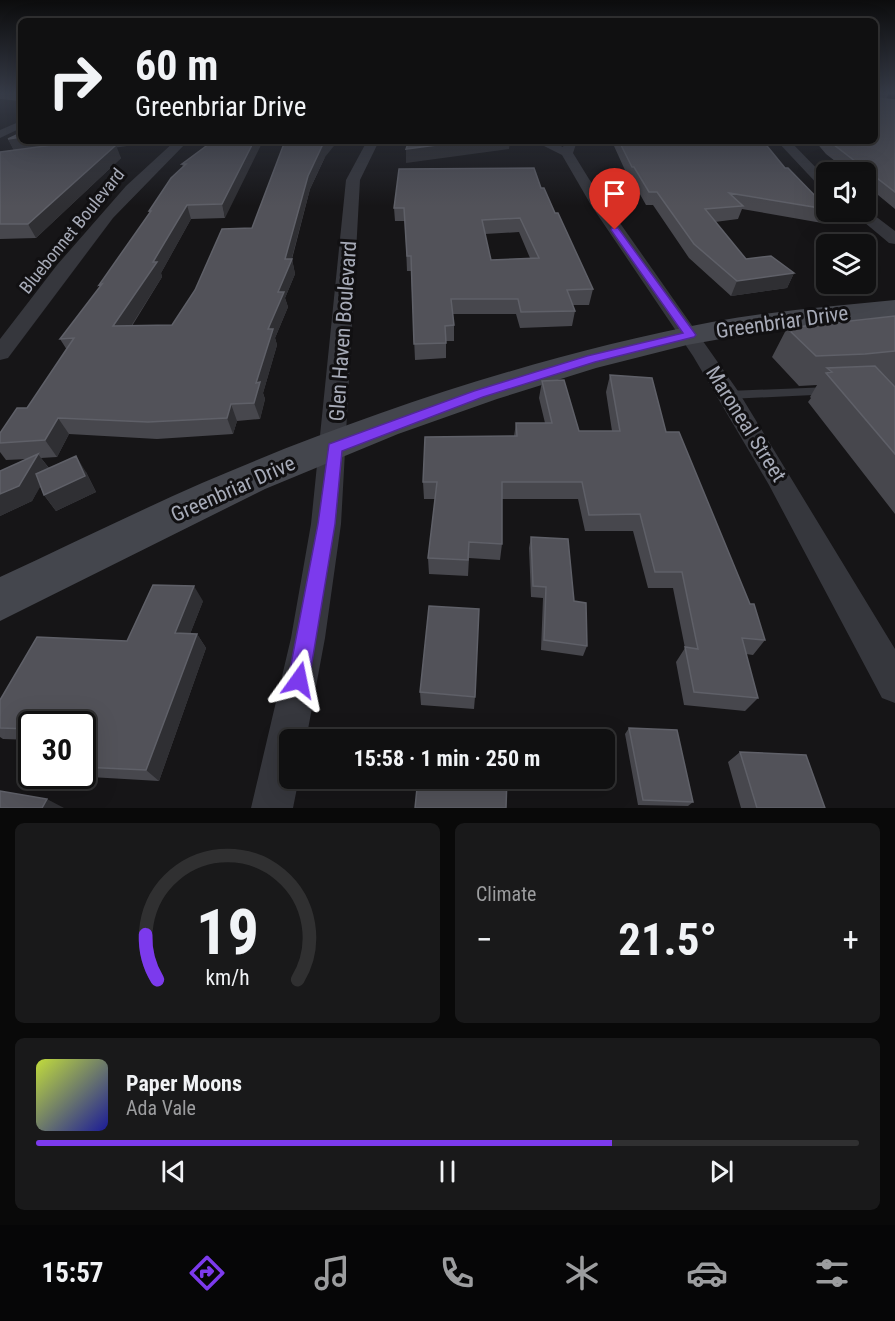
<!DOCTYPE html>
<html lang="en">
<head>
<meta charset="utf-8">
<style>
  :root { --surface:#101011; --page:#19191a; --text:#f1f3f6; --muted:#9c9d9f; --line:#303031; --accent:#7c3aed }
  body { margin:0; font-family:"Roboto Condensed",sans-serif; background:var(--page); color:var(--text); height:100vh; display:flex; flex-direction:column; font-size:22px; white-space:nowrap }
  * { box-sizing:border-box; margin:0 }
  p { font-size:20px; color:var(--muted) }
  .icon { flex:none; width:33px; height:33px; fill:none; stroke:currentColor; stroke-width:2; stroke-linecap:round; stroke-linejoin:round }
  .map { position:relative; height:808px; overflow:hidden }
  .sheet { display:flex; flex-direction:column; gap:15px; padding:15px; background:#090909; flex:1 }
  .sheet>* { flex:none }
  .banner { position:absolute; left:18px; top:18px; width:860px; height:126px; border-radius:9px; box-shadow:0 6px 24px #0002,0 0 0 2px var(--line); background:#101011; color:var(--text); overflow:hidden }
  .buttons { position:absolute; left:816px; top:162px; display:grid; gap:12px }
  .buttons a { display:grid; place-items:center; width:60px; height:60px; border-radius:9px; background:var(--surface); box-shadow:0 6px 24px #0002,0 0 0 2px var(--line); font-size:30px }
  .speed { position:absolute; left:18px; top:711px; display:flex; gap:12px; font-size:30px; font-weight:700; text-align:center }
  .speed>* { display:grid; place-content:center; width:78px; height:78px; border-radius:50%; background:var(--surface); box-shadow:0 6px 24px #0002,0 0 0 2px var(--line); line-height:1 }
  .speed .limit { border:3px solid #111; border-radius:9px; background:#fff; color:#111 }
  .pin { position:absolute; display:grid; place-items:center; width:51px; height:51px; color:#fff; margin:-62px -26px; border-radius:50% 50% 50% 0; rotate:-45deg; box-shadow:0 0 6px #0007 }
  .pin .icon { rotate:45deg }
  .me { position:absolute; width:66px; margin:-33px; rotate:12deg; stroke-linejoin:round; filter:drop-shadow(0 0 4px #0008) }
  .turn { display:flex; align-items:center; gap:21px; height:126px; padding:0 18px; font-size:27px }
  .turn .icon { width:78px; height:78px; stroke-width:2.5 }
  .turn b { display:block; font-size:42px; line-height:51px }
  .big { font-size:45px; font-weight:700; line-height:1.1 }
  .sheet .tile { flex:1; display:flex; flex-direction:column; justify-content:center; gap:9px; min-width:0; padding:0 21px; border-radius:9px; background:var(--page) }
  .sheet .dial { align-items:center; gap:0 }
  .dial svg { height:156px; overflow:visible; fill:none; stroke:var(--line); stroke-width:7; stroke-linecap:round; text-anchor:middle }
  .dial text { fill:var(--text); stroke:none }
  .song { display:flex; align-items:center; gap:18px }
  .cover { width:72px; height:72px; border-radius:9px; background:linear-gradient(135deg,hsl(70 70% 55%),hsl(240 70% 35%)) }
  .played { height:6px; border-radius:3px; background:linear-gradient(90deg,var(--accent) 70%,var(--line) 70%) }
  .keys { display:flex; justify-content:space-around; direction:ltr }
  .heat { display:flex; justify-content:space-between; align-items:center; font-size:33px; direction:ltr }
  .sheet .tiles { flex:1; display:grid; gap:15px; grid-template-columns:1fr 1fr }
  .tile:last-child { grid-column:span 2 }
  .trip { position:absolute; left:279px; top:729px; width:336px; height:60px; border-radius:9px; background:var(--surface); box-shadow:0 6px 24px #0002,0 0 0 2px var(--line); font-weight:700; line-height:60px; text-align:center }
  .tabs { display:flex; height:96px; justify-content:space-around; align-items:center; background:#060607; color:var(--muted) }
  .tabs .icon { width:42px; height:42px }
  .tabs .selected { color:var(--accent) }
  .tabs b { font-size:27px; color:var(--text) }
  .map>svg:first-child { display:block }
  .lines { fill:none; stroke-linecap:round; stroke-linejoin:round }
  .service { fill:#36373d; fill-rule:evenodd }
  .minor { fill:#36373d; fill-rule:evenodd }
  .secondary { fill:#44464d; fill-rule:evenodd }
  .wall { fill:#47474d; fill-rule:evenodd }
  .shaded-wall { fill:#2f2f33 }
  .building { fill:#525259; stroke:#5f6068; stroke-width:1.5; fill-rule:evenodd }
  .route { fill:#7c3aed; stroke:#51269a; stroke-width:1.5 }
  .labels { text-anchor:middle; stroke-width:6; stroke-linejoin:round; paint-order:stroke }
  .far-street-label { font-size:18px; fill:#a7abb8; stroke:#111012 }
  .street-label { font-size:21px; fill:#a7abb8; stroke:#111012 }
</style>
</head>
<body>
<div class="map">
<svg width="895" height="808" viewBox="0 0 895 808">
  <rect width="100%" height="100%" fill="#161517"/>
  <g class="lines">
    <path class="service" d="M830,387l4,1 2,3 -2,3 -105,5 -6,-4 6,-4z"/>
    <path class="minor" d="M21,121v7l-21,10v-8z
      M108,141h32l-6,4 -57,8 -6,-4 6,-4z
      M175,141h13l-75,77 -105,140 -8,2v-21l57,-74 69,-79z
      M367,141h12l-19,39 -19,344 -16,114 -19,102h-16v38h9l-6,30h-42l40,-170 20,-114 35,-344z
      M534,141h16l13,6 2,-6h12l-4,12 16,26 149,212 146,240 11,18v54l-13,-5 -113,-213 -76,-129 -102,-151 -29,-50z
      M777,141h13l36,37v11l-5,-1z
      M866,209l29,22v13l-6,-1 -37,-31h14z"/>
    <path class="secondary" d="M895,300v16l-130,15 -78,14 -91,23 -99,31 -99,35 -133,55 -265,132v-44c67,-31 134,-64 202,-94 160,-69 338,-128 510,-161 60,-11 122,-16 183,-22z"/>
  </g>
  <path class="wall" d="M0,93h21v8l-21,-2z
    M874,93h15l-3,6 9,1v109l-29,-24v-13h-17l-23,-18 -11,-13h59z
    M8,139l13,2h88l2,4 10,13 -85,80 -36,1v-87l14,-2z
    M213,141l12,77 -34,1 -30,54 1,4 -30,49 40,-1 80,-97 73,-71 -15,32 -18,70 3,15 -10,24 3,9 -13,31 2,7 -14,48 2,6 -5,20 -23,2 -4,13 -76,5 -88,-5 -12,23 -16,1 8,10 37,4 10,20 -40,19 -12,-16 -4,-9 -8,15 -32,15v-45l28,-12 -22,1 -6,-8v-19l27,-25 40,-58 -7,-11 40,-52 -1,-2 51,-72 -1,-2 34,-44 -1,-3z
    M615,141h148l22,27 41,39v5h2l-6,11 -80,-14 -4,10 -23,3 31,37 48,14 -7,15 -56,8 -42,-38 -36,-53h-7l-14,-25 -3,-1 -15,-33z
    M541,188l14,25 38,76 -4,16h-16l2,6 -3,15 -52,2 -4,-14h-63l1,11v16h-8v17l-31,2 -4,-89h-4l-2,-50h-10l-1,-13zM519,232l11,26 -39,2 -6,-26z
    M895,316v198l-87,-112 3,-4 -1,-1 7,-12 -18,1 -27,-29 15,-29z
    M610,375l56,57 84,172 15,36 -12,15 -7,-1 12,44 -13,13 -61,-6 -8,-43 9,-14 -12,-60h-25l-15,-57h-48l-7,-32h-76v45l-2,16 -31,-2 -1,18 -39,-2 -1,-16 7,-59h-11l-1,-17 91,-46 2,-13h29l-6,-25 3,-17 37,50h33l-6,-39z
    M531,537l43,64 13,45 -4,10 -42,-6 2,-52 -12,-1 -2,-49z
    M203,601l-13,33h7l9,14 -47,133 -69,-4 -8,-5v-24l3,-5h-3v-19h-50v16l-29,-1 -3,-2v-37l127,-59z
    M420,692l55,5 -1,12 -53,-4z
    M629,728l64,74 -5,4 -50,-1 -13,-71z
    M740,752l85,56h-84l-13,-46z"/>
  <path class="shaded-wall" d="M21,137v4h69l-76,10 -6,-12z
    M102,141h7l3,8 4,-4 5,13 -85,80 -8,-14 66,-79z
    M254,141h9l-38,77 -3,-14z
    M326,141h12l-13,16 -15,32 -19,72 1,-2 3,15 -10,24 3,9 -13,31 2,7 -14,48 2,6 -5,20 -6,-16 2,-20 22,-91 7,-33 23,-83 15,-32z
    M467,141h43l-1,8 -103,14v-14z
    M187,205l4,14 -30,54 1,4 -41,65 -8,-16z
    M794,273l-7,15 -56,8 6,-15z
    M231,404l6,17 -4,13 -6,-16z
    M58,418l11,16 -12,23 -12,-17z
    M38,454l12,16 -18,31 -32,15v-22z
    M76,456l10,16 10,20 -40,19 -12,-16z
    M194,586l9,15 -18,46 -10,-14z
    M197,634l9,14 -47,133 -13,-11z
    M47,799l17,9h-22z"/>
  <path class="building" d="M874,93h3v5l18,2v92l-66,-51h45z
    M21,133v4l-13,2z
    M83,141h19l-8,4h22l-88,79h-28v-72z
    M213,141h41l-32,63 -35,1 -34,57h4l-44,64 59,-1 23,-35 27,-61 30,-1 33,-87h41l-3,3 -15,32 -23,83h7l-14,33h6l-16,37h5l-17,54 4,-1 -6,21 -23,1 -4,14 -79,4 -90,-4 -13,22 -45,3v-10l17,-25h10l47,-70 -14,1 42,-55 -3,1 52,-74h-2l22,-33 15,-14h-4z
    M409,141h58l-61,8z
    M619,141h144l22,27h3l38,39v2l-97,-16 14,13 -38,3 41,50 25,-3 23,17 -57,8 -43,-37 -37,-52h-8l-15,-25h-2z
    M534,168l7,20h3l11,25h3l35,76 -26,1 8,21 -54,1 -3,-13h-67l3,26 -9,1 1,17 -32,1 -3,-88h-4l-3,-48h-10l5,-39zM520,218l19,40 -48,2 -9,-40z
    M895,316v35l-30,3 -49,2 -29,-28z
    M875,366l20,21v67l-69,-81 6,-1 -5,-4z
    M610,375l42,3 14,54h13l71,172h4l11,36 -23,-2 16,60 -64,-6 -9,-45 13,2 -16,-77h-27l-15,-58 -51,1 -7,-33h-80v62l-33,-2 -1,18 -40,-2 9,-76h-14l2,-45 92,-1 -1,-13h36l-10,-42 22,-1 15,51h41z
    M38,454l-19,32 -19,8v-23z
    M76,456l9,20 -41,19 -8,-21z
    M531,537l37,2 6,62 12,2 1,43 -43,-6 2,-53 -13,-1z
    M153,585l41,1 -19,47 22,1 -51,136 -64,-3v-19l8,-16h-8v-8h-50v5l-32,-1v-28l37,-63 90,4z
    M429,606l50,3 -4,88 -55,-5z
    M629,728l48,2 16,72 -50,-2z
    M740,752l66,3 19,53h-68z
    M418,778h36l10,2v-2h43l-1,30h-91z
    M0,791l47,8 -5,9h-42z"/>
  <linearGradient id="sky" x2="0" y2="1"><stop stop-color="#0c0c0d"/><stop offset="0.45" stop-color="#363b47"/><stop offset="1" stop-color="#363b47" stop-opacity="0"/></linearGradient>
  <rect width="895" height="206" fill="url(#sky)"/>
  <path class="route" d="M612,228h6l78,107 -2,2 -99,25 -112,35 -141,54 -7,73 -26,156 -3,7 -7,3 -8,-3 -3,-7 30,-156 11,-80 145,-53 113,-35 96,-23 -72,-103z"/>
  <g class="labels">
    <g class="far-street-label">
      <text transform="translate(72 231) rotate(-51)" y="6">Bluebonnet Boulevard</text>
    </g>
    <g class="street-label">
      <text transform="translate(782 322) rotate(-8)" y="7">Greenbriar Drive</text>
      <text transform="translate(343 331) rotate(-86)" y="7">Glen Haven Boulevard</text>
      <text transform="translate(746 424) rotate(58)" y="7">Maroneal Street</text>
      <text transform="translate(233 489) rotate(-24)" y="7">Greenbriar Drive</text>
    </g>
  </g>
</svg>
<div class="buttons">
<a><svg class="icon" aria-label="sound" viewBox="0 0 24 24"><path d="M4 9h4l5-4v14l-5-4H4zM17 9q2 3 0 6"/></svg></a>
<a><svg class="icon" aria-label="layers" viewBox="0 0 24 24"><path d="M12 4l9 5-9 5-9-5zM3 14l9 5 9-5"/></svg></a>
</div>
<div class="speed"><div class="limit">30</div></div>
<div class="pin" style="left:615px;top:230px;background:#d93025"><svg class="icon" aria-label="arrive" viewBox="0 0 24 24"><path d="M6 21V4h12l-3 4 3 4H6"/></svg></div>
<svg class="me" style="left:299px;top:680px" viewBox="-20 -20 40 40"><path d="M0-17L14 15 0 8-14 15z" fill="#7c3aed" stroke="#fff" stroke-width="4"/></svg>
<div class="trip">15:58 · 1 min · 250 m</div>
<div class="banner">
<div class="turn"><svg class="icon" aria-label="right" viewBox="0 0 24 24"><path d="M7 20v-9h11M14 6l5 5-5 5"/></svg><div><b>60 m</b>Greenbriar Drive</div></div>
</div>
</div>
<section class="sheet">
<div class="tiles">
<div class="tile dial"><svg viewBox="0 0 100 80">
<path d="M14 69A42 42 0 1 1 86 69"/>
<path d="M14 69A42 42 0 0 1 8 46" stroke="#7c3aed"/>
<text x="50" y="56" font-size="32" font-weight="700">19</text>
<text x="50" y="72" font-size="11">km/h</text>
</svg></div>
<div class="tile"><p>Climate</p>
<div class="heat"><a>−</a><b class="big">21.5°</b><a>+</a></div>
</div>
<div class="tile">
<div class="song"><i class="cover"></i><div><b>Paper Moons</b><p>Ada Vale</p></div></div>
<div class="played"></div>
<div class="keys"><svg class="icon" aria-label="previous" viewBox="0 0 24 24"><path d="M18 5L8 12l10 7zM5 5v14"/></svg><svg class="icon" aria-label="pause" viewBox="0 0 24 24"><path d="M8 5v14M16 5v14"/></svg><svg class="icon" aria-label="next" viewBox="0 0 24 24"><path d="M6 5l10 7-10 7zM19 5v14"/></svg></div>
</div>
</div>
</section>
<nav class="tabs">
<b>15:57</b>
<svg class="icon selected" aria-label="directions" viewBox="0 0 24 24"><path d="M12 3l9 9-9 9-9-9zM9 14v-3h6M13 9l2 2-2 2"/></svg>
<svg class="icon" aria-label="music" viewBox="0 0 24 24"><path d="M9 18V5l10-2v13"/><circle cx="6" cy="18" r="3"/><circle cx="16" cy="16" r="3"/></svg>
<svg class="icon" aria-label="phone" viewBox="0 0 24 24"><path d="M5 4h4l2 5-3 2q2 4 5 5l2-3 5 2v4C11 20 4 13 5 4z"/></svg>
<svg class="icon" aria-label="climate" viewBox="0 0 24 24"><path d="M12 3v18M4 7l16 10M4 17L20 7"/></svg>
<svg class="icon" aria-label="car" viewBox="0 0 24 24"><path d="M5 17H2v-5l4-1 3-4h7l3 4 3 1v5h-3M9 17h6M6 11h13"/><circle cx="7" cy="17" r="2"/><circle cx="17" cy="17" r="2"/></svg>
<svg class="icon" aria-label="filters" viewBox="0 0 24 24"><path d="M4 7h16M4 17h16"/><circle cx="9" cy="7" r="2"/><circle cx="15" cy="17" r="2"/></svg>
</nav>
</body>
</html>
